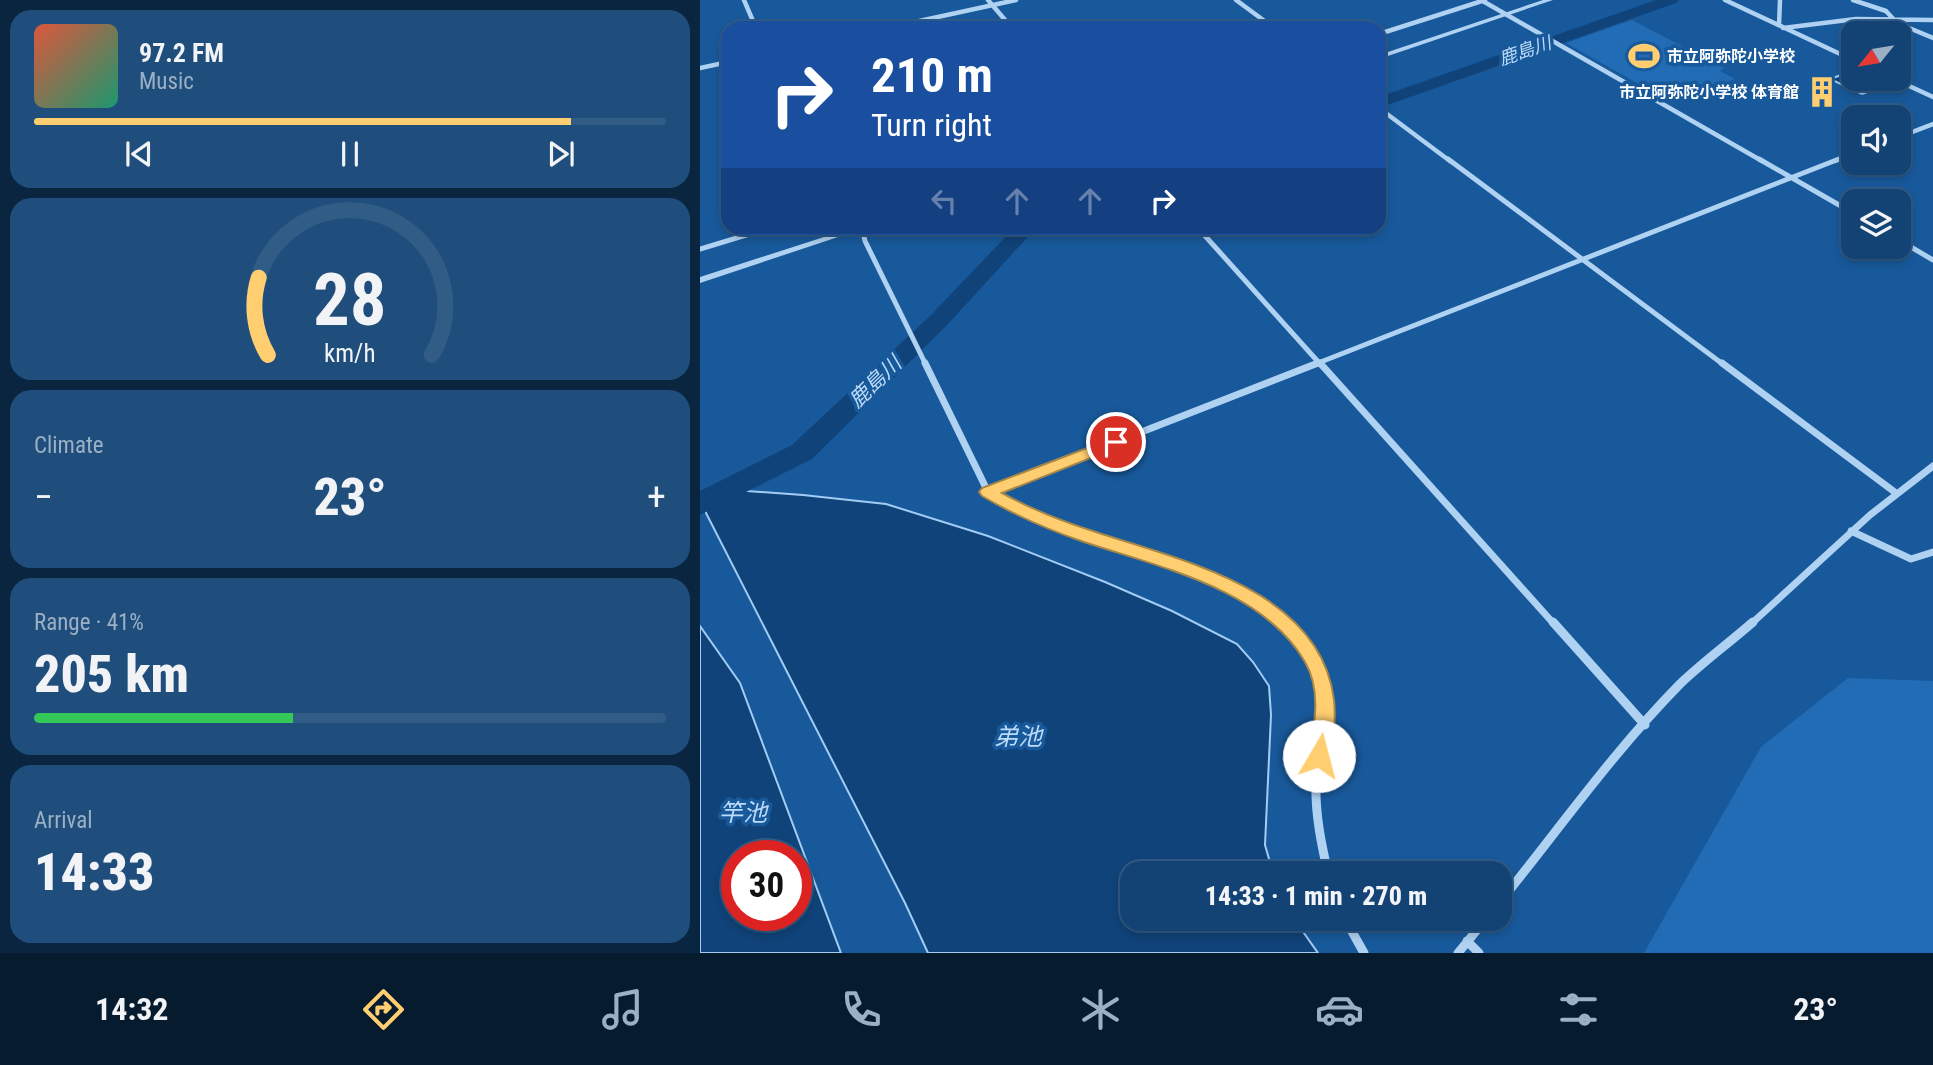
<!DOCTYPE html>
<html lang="en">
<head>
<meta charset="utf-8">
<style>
  :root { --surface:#124374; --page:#1f4e7c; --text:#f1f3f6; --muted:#9cb0c5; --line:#315c86; --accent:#ffce70 }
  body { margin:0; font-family:"Roboto Condensed","Noto Sans JP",sans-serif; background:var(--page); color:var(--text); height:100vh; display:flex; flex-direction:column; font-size:26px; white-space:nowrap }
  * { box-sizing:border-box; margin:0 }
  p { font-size:23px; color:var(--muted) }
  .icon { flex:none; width:38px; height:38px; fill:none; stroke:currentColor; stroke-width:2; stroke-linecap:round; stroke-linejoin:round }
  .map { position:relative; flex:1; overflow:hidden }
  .sheet { display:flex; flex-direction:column; gap:10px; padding:10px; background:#0a2540; width:700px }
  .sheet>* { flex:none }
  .top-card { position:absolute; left:21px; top:21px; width:665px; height:214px; border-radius:21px; box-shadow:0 4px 10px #0003,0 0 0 2px var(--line); background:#1a4fa0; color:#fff; overflow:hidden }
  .needle { width:46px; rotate:240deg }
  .controls { position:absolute; left:1141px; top:21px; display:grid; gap:14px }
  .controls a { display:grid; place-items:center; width:70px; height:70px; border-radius:14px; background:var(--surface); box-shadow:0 4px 10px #0003,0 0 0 2px var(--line); font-size:35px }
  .speed { position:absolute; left:21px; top:840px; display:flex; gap:14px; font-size:35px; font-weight:700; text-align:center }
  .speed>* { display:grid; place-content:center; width:91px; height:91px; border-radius:50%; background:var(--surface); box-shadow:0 4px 10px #0003,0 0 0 2px var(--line); line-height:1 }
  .speed .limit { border:10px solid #d22; background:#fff; color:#111 }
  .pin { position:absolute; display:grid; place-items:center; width:60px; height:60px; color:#fff; margin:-30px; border:4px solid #fff; border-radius:50%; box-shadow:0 2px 7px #0007 }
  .me { position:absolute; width:77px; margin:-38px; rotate:8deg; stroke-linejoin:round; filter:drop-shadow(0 0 5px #0008) }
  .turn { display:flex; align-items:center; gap:24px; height:147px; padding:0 35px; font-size:32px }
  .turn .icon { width:91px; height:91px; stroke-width:2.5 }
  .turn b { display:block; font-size:49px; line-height:60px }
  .lanes { display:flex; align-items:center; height:66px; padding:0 35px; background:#0003; justify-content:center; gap:35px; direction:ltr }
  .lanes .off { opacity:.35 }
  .big { font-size:52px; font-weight:800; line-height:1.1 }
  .sheet .tile { flex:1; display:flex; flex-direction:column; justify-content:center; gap:10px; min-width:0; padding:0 24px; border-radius:21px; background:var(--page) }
  .sheet .dial { align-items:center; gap:0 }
  .dial svg { height:182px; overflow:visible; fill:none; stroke:var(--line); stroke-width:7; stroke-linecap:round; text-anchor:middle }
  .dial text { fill:var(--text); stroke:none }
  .song { display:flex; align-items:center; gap:21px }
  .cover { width:84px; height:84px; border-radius:10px; background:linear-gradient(135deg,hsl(10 70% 55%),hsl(160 70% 35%)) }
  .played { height:7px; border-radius:4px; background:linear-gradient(90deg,var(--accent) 85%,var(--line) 85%) }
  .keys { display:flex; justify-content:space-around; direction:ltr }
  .heat { display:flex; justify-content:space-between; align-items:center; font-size:38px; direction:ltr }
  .charge { height:10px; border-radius:5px; background:linear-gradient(90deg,#34c759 41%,var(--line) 0) }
  .trip { position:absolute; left:420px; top:861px; width:392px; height:70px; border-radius:21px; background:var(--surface); box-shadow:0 4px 10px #0003,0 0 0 2px var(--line); font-weight:800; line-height:70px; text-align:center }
  .tabs { display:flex; height:112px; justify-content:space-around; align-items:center; background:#071b2e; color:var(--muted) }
  .tabs .icon { width:49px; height:49px }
  .tabs .active { color:var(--accent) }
  .tabs b { font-size:32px; color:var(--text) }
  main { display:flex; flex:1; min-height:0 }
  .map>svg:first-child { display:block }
  .green { fill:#216cb5 }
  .water { fill:#104379; stroke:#a2ccf4; stroke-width:2; fill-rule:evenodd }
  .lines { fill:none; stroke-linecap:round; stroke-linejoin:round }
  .river { fill:#104379; fill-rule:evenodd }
  .minor-far3 { stroke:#afd1f2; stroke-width:4.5 }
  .minor-far2 { stroke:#afd1f2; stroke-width:5 }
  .minor-far1 { stroke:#afd1f2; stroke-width:7 }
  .minor { stroke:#afd1f2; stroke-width:9 }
  .tertiary { fill:#afd1f2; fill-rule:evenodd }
  .route { fill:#ffce70; stroke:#a68649; stroke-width:2 }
  .labels { text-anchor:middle; stroke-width:7; stroke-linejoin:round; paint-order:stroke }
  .far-poi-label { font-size:16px; font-weight:bold; fill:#fff; stroke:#18599b; text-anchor:start }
  .far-water-label { font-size:18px; font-style:italic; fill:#bcdbf8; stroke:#18599b }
  .water-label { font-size:21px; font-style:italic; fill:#bcdbf8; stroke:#18599b }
  .near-water-label { font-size:24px; font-style:italic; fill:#bcdbf8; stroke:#18599b }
</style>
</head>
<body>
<main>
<section class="sheet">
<div class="tile">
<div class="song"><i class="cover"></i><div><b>97.2 FM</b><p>Music</p></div></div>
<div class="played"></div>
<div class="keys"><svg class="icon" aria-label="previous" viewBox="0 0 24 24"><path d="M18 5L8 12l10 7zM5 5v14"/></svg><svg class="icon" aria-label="pause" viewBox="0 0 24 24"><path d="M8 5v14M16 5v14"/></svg><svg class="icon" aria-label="next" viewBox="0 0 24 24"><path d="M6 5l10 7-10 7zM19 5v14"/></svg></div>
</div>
<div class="tile dial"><svg viewBox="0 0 100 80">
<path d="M14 69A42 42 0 1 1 86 69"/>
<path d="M14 69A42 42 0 0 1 10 35" stroke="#ffce70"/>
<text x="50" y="56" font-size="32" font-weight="700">28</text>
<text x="50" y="72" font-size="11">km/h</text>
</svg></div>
<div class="tile"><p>Climate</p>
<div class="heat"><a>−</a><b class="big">23°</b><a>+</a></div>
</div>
<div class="tile"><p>Range · 41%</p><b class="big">205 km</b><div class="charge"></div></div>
<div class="tile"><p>Arrival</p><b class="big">14:33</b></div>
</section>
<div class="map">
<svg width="1233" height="953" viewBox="0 0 1233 953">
  <rect width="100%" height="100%" fill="#18599b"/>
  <path class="green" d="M932,20l92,48 -4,3 15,8 -66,22 -103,-58z
    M1148,678l85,3v272h-289l117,-206z"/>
  <path class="water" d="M1147,73l6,6 26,9 -17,6 -32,-15z
    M33,490l70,5 83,9 102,32 117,46 67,29 65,33 16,18 16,24 2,29 -6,130 8,28h-141v46h162l24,34h-390l-23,-50 -199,-390v-8z
    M0,626l40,57 101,270h-141zM37,856h59v59h-59z"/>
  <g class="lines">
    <path class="river" d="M956,0h23l-3,3 -297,105v-11z
      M314,228h22l-89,97 -135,134 -112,56v-24l92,-46 139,-130z"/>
    <path class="minor-far3" d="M44,0l12,28
      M288,0l24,28
      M536,0l38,28
      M781,0l281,161
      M1025,0l128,60
      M1153,0l33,11 11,12 36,15
      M1079,25l1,-25
      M187,28l129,-28
      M1083,28l73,-9 77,1
      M679,34l106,-34
      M0,68l28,-6
      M1194,79l39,18
      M679,108l71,53
      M1199,137l34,-13
      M1135,161l18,-7"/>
    <path class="minor-far2" d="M748,159l276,206
      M1059,159l94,54
      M162,228l3,13 61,124
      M498,228l123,137
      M1199,240l34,20
      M0,249l69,-21
      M613,365l526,-206"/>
    <path class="minor-far1" d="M225,363l63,129 75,35 129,43 35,15 33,18 27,21
      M620,363l234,261
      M1022,363l174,130
      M288,492l330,-129
      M1151,531l60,28 22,-7
      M1051,624l119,-109 63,-49"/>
    <path class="minor" d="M585,622c60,51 32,98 31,160 -1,31 5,61 12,91
      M853,622l92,103
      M800,902c59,-73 114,-151 180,-218 23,-22 49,-41 73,-62
      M645,919l19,34
      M767,941l12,12
      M758,953l28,-34"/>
    <path class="tertiary" d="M843,0h10l-174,59v-4z
      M152,228h13l-165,55v-6z"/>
  </g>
  <path class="route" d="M416,437l7,5 -2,4 -119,47c29,16 62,29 94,39 87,29 225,58 238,168 2,19 0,45 -8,63l-7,3 -7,-3 -3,-7c5,-30 13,-65 -4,-94 -42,-73 -146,-95 -221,-120 -35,-12 -70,-27 -102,-46l-3,-4 3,-4z"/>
  <defs>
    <symbol id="stadium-bare" viewBox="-9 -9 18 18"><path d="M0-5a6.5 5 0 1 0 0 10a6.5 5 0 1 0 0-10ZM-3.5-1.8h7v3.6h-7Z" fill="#ffce70" stroke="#18599b" stroke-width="2.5" paint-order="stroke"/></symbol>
    <symbol id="building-bare" viewBox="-9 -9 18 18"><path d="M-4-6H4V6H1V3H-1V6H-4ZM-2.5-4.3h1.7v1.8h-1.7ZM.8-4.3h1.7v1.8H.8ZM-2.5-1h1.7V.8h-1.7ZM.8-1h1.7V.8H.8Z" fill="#ffce70" stroke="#18599b" stroke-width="2.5" paint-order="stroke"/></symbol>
  </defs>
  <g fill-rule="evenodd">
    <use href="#stadium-bare" x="922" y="34" width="44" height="44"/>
    <use href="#building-bare" x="1100" y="70" width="44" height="44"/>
  </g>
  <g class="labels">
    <g class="far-poi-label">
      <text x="967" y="62">市立阿弥陀小学校</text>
      <text x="1099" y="98" text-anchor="end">市立阿弥陀小学校 体育館</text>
    </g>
    <g class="far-water-label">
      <text transform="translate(825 51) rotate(-19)" y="6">鹿島川</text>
    </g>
    <g class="water-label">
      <text transform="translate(175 382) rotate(-44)" y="7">鹿島川</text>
    </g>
    <g class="near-water-label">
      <text x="318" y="745">弟池</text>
      <text x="43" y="821">竿池</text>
    </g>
  </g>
</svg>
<div class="controls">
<a><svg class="needle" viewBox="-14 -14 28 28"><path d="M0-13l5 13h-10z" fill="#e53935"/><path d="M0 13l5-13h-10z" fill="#9cb0c5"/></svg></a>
<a><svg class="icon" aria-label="sound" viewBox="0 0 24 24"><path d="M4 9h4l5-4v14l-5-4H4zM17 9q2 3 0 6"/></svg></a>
<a><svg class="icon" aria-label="layers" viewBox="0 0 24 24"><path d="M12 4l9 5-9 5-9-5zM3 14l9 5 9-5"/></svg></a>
</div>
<div class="speed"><div class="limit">30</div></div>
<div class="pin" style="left:416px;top:442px;background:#d93025"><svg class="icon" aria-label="arrive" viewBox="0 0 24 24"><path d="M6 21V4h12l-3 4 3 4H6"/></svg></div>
<svg class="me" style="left:619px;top:756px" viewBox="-20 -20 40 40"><circle r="19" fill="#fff"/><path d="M0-13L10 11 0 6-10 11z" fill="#ffce70"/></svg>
<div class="trip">14:33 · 1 min · 270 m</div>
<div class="top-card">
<div class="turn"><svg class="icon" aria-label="right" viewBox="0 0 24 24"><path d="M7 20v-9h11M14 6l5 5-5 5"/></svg><div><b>210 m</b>Turn right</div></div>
<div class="lanes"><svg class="icon off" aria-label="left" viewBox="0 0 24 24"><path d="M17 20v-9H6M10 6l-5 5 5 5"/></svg><svg class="icon off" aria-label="ahead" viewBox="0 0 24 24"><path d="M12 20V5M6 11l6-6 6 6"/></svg><svg class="icon off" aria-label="ahead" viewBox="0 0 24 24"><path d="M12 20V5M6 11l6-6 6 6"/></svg><svg class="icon" aria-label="right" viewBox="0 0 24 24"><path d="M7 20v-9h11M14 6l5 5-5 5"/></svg></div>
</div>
</div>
</main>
<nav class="tabs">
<b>14:32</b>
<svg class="icon active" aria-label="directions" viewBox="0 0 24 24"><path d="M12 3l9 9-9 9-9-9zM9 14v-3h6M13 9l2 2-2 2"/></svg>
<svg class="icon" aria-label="music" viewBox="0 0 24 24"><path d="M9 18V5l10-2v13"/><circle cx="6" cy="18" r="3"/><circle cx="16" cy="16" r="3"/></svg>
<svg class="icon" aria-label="phone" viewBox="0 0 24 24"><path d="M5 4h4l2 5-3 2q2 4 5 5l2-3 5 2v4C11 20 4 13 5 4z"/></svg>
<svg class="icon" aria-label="climate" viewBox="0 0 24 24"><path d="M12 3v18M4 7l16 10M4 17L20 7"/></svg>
<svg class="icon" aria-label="car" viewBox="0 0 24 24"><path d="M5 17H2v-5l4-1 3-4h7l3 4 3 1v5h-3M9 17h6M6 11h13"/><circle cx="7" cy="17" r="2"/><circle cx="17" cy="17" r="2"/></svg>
<svg class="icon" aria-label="filters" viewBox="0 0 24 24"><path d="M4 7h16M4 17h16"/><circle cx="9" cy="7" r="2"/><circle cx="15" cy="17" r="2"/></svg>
<b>23°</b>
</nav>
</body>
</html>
